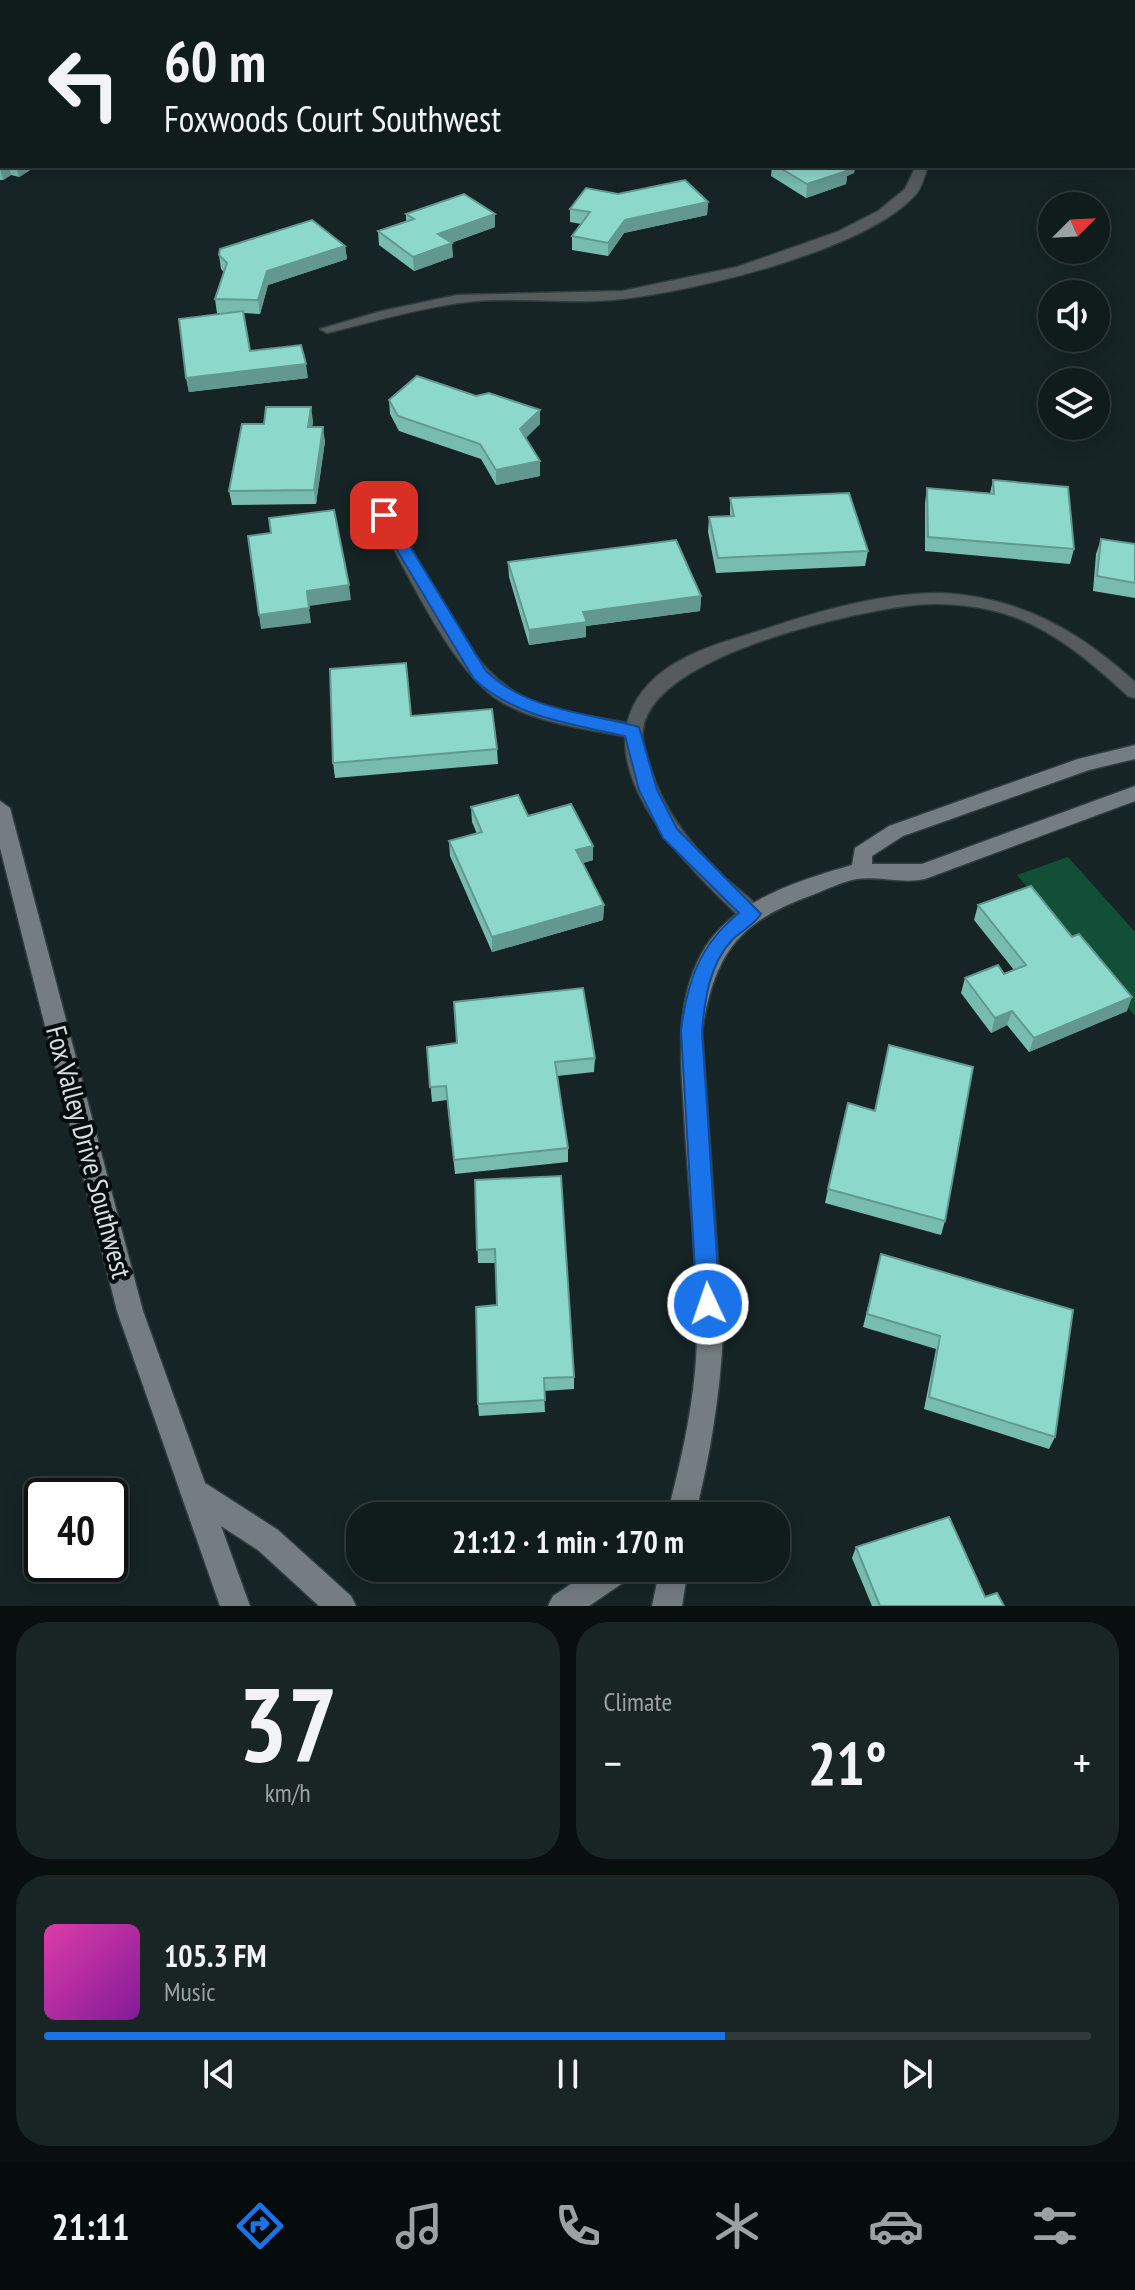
<!DOCTYPE html>
<html lang="en">
<head>
<meta charset="utf-8">
<style>
  :root { --surface:#101b1c; --page:#192425; --text:#f1f3f6; --muted:#9ca1a3; --line:#30393b; --accent:#1a73e8 }
  body { margin:0; font-family:"PT Sans Narrow",sans-serif; background:var(--page); color:var(--text); height:100vh; display:flex; flex-direction:column; font-size:30px; white-space:nowrap }
  * { box-sizing:border-box; margin:0 }
  p { font-size:26px; color:var(--muted) }
  .icon { flex:none; width:44px; height:44px; fill:none; stroke:currentColor; stroke-width:2; stroke-linecap:round; stroke-linejoin:round }
  .map { position:relative; height:1606px; overflow:hidden }
  .side { display:flex; flex-direction:column; gap:16px; padding:16px; background:#090f0f; flex:1 }
  .side>* { flex:none }
  .hud { position:absolute; left:0px; top:0px; width:1136px; height:168px; box-shadow:0 4px 20px #0003,0 0 0 2px var(--line); background:#101b1c; color:var(--text); overflow:hidden }
  .needle { width:52px; rotate:66deg }
  .tools { position:absolute; left:1038px; top:192px; display:grid; gap:16px }
  .tools a { display:grid; place-items:center; width:72px; height:72px; border-radius:50%; background:var(--surface); box-shadow:0 4px 20px #0003,0 0 0 2px var(--line); font-size:40px }
  .speed { position:absolute; left:24px; top:1478px; display:flex; gap:16px; font-size:40px; font-weight:700; text-align:center }
  .speed>* { display:grid; place-content:center; width:104px; height:104px; border-radius:50%; background:var(--surface); box-shadow:0 4px 20px #0003,0 0 0 2px var(--line); line-height:1 }
  .speed .limit { border:4px solid #111; border-radius:12px; background:#fff; color:#111 }
  .pin { position:absolute; display:grid; place-items:center; width:68px; height:68px; color:#fff; margin:-34px; border-radius:16px; box-shadow:0 4px 12px #0006 }
  .me { position:absolute; width:88px; margin:-44px; rotate:357deg; stroke-linejoin:round; filter:drop-shadow(0 0 6px #0008) }
  .turn { display:flex; align-items:center; gap:28px; height:168px; padding:0 32px; font-size:36px }
  .turn .icon { width:104px; height:104px; stroke-width:2.5 }
  .turn b { display:block; font-size:56px; line-height:68px }
  .big { font-size:60px; font-weight:600; line-height:1.1 }
  .side .widget { flex:1; display:flex; flex-direction:column; justify-content:center; gap:12px; min-width:0; padding:0 28px; border-radius:32px; background:var(--page) }
  .side .dial { align-items:center; gap:0 }
  .dial b { font-size:104px; line-height:1 }
  .song { display:flex; align-items:center; gap:24px }
  .cover { width:96px; height:96px; border-radius:12px; background:linear-gradient(135deg,hsl(320 70% 55%),hsl(290 70% 35%)) }
  .played { height:8px; border-radius:4px; background:linear-gradient(90deg,var(--accent) 65%,var(--line) 65%) }
  .keys { display:flex; justify-content:space-around; direction:ltr }
  .heat { display:flex; justify-content:space-between; align-items:center; font-size:44px; direction:ltr }
  .side .tiles { flex:1; display:grid; gap:16px; grid-template-columns:1fr 1fr }
  .widget:last-child { grid-column:span 2 }
  .trip { position:absolute; left:346px; top:1502px; width:444px; height:80px; border-radius:32px; background:var(--surface); box-shadow:0 4px 20px #0003,0 0 0 2px var(--line); font-weight:600; line-height:80px; text-align:center }
  .dock { display:flex; height:128px; justify-content:space-around; align-items:center; background:#060b0b; color:var(--muted) }
  .dock .icon { width:56px; height:56px }
  .dock .current { color:var(--accent) }
  .dock b { font-size:36px; color:var(--text) }
  .map>svg:first-child { display:block }
  .green { fill:#114f37 }
  .lines { fill:none; stroke-linecap:round; stroke-linejoin:round }
  .lane-casing { stroke:#313e3f; stroke-width:3 }
  .street-casing { stroke:#313e3f; stroke-width:3 }
  .secondary-casing { stroke:#313e3f; stroke-width:3 }
  .lane { fill:#565c5e; fill-rule:evenodd }
  .street { fill:#565c5e; fill-rule:evenodd }
  .secondary { fill:#747d81; fill-rule:evenodd }
  .wall { fill:#78bbaf }
  .shaded-wall { fill:#62988f }
  .building { fill:#8cd9cc; stroke:#62988f; stroke-width:2 }
  .route { fill:#1a73e8; stroke:#114b97; stroke-width:2 }
  .labels { text-anchor:middle; stroke-width:8; stroke-linejoin:round; paint-order:stroke }
  .street-label { font-size:28px; fill:#d8e1e2; stroke:#070c0d }
</style>
</head>
<body>
<div class="map">
<svg width="1135" height="1606" viewBox="0 0 1135 1606">
  <rect width="100%" height="100%" fill="#162425"/>
  <path class="green" d="M1068,857l67,75v84l-118,-141z"/>
  <g class="lines">
    <defs>
      <path id="lane" d="M916,166h12c-3,9 -6,21 -12,28 -48,56 -222,97 -294,105 -49,6 -98,-2 -146,2 -51,5 -100,20 -149,32l-7,-4 62,-18 75,-16 165,-4 115,-24 100,-35 41,-21 27,-22z
        M384,510l8,5c35,60 76,163 144,188 33,13 69,14 103,23l3,5 -3,5 -7,2c-42,-9 -86,-13 -125,-33 -53,-26 -102,-138 -131,-190z"/>
      <path id="street" d="M4,0h67l-68,2z
        M915,0h24l1,2h-24z
        M1134,22h1v6h-1z
        M941,593c78,4 137,37 194,89v16l-7,-2c-39,-36 -83,-74 -137,-86 -27,-6 -57,-8 -85,-4 -61,8 -255,51 -263,124 -2,10 3,21 5,30 13,47 40,82 75,116 12,11 31,23 39,38l-3,6h-16c-57,-54 -173,-166 -87,-243 28,-25 71,-36 106,-47 57,-19 118,-37 179,-37z"/>
      <path id="secondary" d="M1135,745v14l-46,11 -186,66 -31,20v8h50l213,-78v15l-210,78c-23,5 -45,-3 -68,0 -16,3 -32,11 -47,17 -73,26 -96,60 -108,135l21,303c-3,62 -13,122 -28,182h-28c15,-59 29,-119 30,-180 1,-68 -8,-138 -12,-206 -3,-62 -14,-128 21,-184 31,-47 94,-66 146,-81l3,-17 34,-22 189,-67z
        M0,801l10,7 133,503 62,172 73,47 73,66 5,10h-37l-61,-56 -37,-24 29,80h-30l-103,-295 -117,-463z
        M595,1568h39l-4,10 -41,28h-41l5,-10z
        M660,1568h28l-6,38h-30z"/>
    </defs>
    <use href="#lane" class="lane-casing"/>
    <use href="#street" class="street-casing"/>
    <use href="#secondary" class="secondary-casing"/>
    <use href="#lane" class="lane"/>
    <use href="#street" class="street"/>
    <use href="#secondary" class="secondary"/>
  </g>
  <path class="wall" d="M0,131l2,35h33v1l-16,10 -8,-2 -8,5h-3z
    M772,166h83l-1,7 -7,3 -1,8 -40,14 -35,-22z
    M618,194l90,8 -1,13 -83,18 -16,23 -36,-6v-14l9,-12 -11,-2v-13z
    M406,214h89v13l-44,16 2,14 -39,14 -35,-26 -1,-14 28,-10z
    M345,246l2,13 -79,26 -8,29 -17,-1 7,38 58,27 -119,14 -3,-14 44,-65h-13l-2,-14 9,-27 -3,-3 -2,-14z
    M476,396l64,14v14l-15,14 15,23v15l-44,9 -15,-26 -82,-28 -9,-17 -1,-14z
    M313,421l-1,6 13,14 -9,63 -84,1 -3,-14 35,-67z
    M993,480l81,69 -4,15 -145,-13v-48l2,-15 63,5z
    M730,498l138,53 -3,15 -149,7 -8,-41 1,-15 21,-1z
    M1101,539l34,5v54l-42,-7 3,-37z
    M508,562l193,34 -1,15 -114,15v11l-57,8 -20,-68z
    M411,716l86,33 1,15 -163,14 -2,-15z
    M471,807l57,9 65,30v14l-10,3 21,42 -1,15 -111,32 -42,-96 -1,-15 28,-7 -5,-12z
    M978,905l149,106 -98,41 -22,-27 -16,8 -30,-40 4,-15 39,-4 10,-4 -40,-50z
    M427,1047l168,11 -1,14 -37,4 11,72v14l-113,12 -8,-74 -15,2z
    M875,1111l70,110 -4,14 -116,-32 3,-14z
    M475,1180l99,197v12l-30,2 1,21 -66,4 -1,-12 19,-99 -1,-42h-18z
    M881,1254l174,183 -6,12 -125,-40 12,-60 -73,-22z
    M856,1547l129,50 19,9h-132l-20,-48z"/>
  <path class="shaded-wall" d="M559,0h37v2h-53z
    M2,166h7l2,9 -8,5 -3,-11v-2z
    M16,166h19v1l-16,10z
    M838,166h17l-1,7 -7,3 -1,8 -40,14 1,-14z
    M708,202l-1,13 -83,18 -16,23v-13l17,-23z
    M495,214v13l-56,20 -1,-13z
    M452,243l1,14 -39,14 -1,-14z
    M345,246l2,13 -79,26 -8,29 -2,-14 9,-29z
    M306,364l2,14 -119,14 -3,-14z
    M311,407l2,14 -3,20 -2,-14z
    M540,410v14l-20,20v-15z
    M323,427l2,14 -9,63 -2,-14z
    M540,461v15l-44,9v-15z
    M349,585l2,15 -42,6 -2,-15z
    M701,596l-1,15 -114,15v11l-57,8v-15l54,-18z
    M309,608l2,15 -50,6 -2,-14z
    M593,846v14l-17,5v-15z
    M604,905l-1,15 -111,32v-15z
    M1132,997l-5,14 -98,41 5,-14z
    M1012,1011l-5,14 -16,8 4,-15z"/>
  <path class="building" d="M512,0h47l-16,2h-30z
    M804,0h10l1,2 -40,-1z
    M0,131l2,1v34l-2,1z
    M777,166h62l8,5 -40,13z
    M685,180l23,22 -83,18 -17,23 -36,-7 18,-24 -20,-3 16,-21 32,6z
    M464,194l31,20 -57,20 14,9 -39,14 -35,-26 36,-12 -8,-5z
    M312,220l33,26 -78,25 -9,29 -43,-1 12,-36 -8,-8 1,-6z
    M243,311l7,40 51,-6 5,19 -120,14 -7,-59z
    M417,376l59,20 13,-3 51,17 -20,19 20,32 -44,9 -16,-26 -82,-28 -9,-16z
    M266,407h45l-3,20h15l-9,63 -85,1 13,-67h22z
    M993,480l75,7 6,62 -146,-12 -1,-49 67,6z
    M849,493l19,58 -150,7 -9,-41 25,-1 -4,-18z
    M334,510l15,75 -42,6 2,17 -50,7 -11,-79 23,-3 -2,-15z
    M1101,539l34,5v39l-38,-7z
    M676,540l25,56 -118,16 4,10 -58,8 -21,-68z
    M406,663l5,53 81,-7 5,40 -164,14 -3,-94z
    M518,795l10,21 43,-12 22,42 -17,4 28,55 -112,32 -43,-96 33,-9 -11,-25z
    M1031,886l41,51 7,-3 53,63 -98,41 -22,-27 -17,7 -30,-40 33,-13 6,9 22,-9 -48,-60z
    M583,988l12,70 -40,4 13,86 -114,12 -8,-74 -16,1 -3,-40 30,-4 -3,-41z
    M889,1045l84,22 -28,154 -117,-32 20,-86 27,8z
    M561,1176l13,201 -30,1 1,22 -67,4 -2,-97 21,-2 -2,-56 -18,1 -2,-70z
    M881,1254l192,56 -18,127 -126,-40 11,-61 -73,-22z
    M949,1517l36,80 12,-4 7,13h-124l-24,-59z"/>
  <path class="route" d="M379,512h10l97,159c42,40 99,41 153,56l18,63 20,39 84,85c-7,11 -20,17 -29,26 -23,25 -27,59 -30,91l18,273 -3,7 -9,4 -8,-4 -3,-7 -16,-273c6,-49 18,-86 58,-118l-76,-75 -24,-48 -14,-54c-53,-12 -111,-19 -151,-57l-98,-164z"/>
  <g class="labels">
    <g class="street-label">
      <text transform="translate(89 1152) rotate(75)" y="10">Fox Valley Drive Southwest</text>
    </g>
  </g>
</svg>
<div class="tools">
<a><svg class="needle" viewBox="-14 -14 28 28"><path d="M0-13l5 13h-10z" fill="#e53935"/><path d="M0 13l5-13h-10z" fill="#9ca1a3"/></svg></a>
<a><svg class="icon" aria-label="sound" viewBox="0 0 24 24"><path d="M4 9h4l5-4v14l-5-4H4zM17 9q2 3 0 6"/></svg></a>
<a><svg class="icon" aria-label="layers" viewBox="0 0 24 24"><path d="M12 4l9 5-9 5-9-5zM3 14l9 5 9-5"/></svg></a>
</div>
<div class="speed"><div class="limit">40</div></div>
<div class="pin" style="left:384px;top:515px;background:#d93025"><svg class="icon" aria-label="arrive" viewBox="0 0 24 24"><path d="M6 21V4h12l-3 4 3 4H6"/></svg></div>
<svg class="me" style="left:708px;top:1304px" viewBox="-20 -20 40 40"><circle r="17" fill="#1a73e8" stroke="#fff" stroke-width="3"/><path d="M0-11L8 9 0 5-8 9z" fill="#fff"/></svg>
<div class="trip">21:12 · 1 min · 170 m</div>
<div class="hud">
<div class="turn"><svg class="icon" aria-label="left" viewBox="0 0 24 24"><path d="M17 20v-9H6M10 6l-5 5 5 5"/></svg><div><b>60 m</b>Foxwoods Court Southwest</div></div>
</div>
</div>
<section class="side">
<div class="tiles">
<div class="widget dial"><b>37</b><p>km/h</p></div>
<div class="widget"><p>Climate</p>
<div class="heat"><a>−</a><b class="big">21°</b><a>+</a></div>
</div>
<div class="widget">
<div class="song"><i class="cover"></i><div><b>105.3 FM</b><p>Music</p></div></div>
<div class="played"></div>
<div class="keys"><svg class="icon" aria-label="previous" viewBox="0 0 24 24"><path d="M18 5L8 12l10 7zM5 5v14"/></svg><svg class="icon" aria-label="pause" viewBox="0 0 24 24"><path d="M8 5v14M16 5v14"/></svg><svg class="icon" aria-label="next" viewBox="0 0 24 24"><path d="M6 5l10 7-10 7zM19 5v14"/></svg></div>
</div>
</div>
</section>
<nav class="dock">
<b>21:11</b>
<svg class="icon current" aria-label="directions" viewBox="0 0 24 24"><path d="M12 3l9 9-9 9-9-9zM9 14v-3h6M13 9l2 2-2 2"/></svg>
<svg class="icon" aria-label="music" viewBox="0 0 24 24"><path d="M9 18V5l10-2v13"/><circle cx="6" cy="18" r="3"/><circle cx="16" cy="16" r="3"/></svg>
<svg class="icon" aria-label="phone" viewBox="0 0 24 24"><path d="M5 4h4l2 5-3 2q2 4 5 5l2-3 5 2v4C11 20 4 13 5 4z"/></svg>
<svg class="icon" aria-label="climate" viewBox="0 0 24 24"><path d="M12 3v18M4 7l16 10M4 17L20 7"/></svg>
<svg class="icon" aria-label="car" viewBox="0 0 24 24"><path d="M5 17H2v-5l4-1 3-4h7l3 4 3 1v5h-3M9 17h6M6 11h13"/><circle cx="7" cy="17" r="2"/><circle cx="17" cy="17" r="2"/></svg>
<svg class="icon" aria-label="filters" viewBox="0 0 24 24"><path d="M4 7h16M4 17h16"/><circle cx="9" cy="7" r="2"/><circle cx="15" cy="17" r="2"/></svg>
</nav>
</body>
</html>
